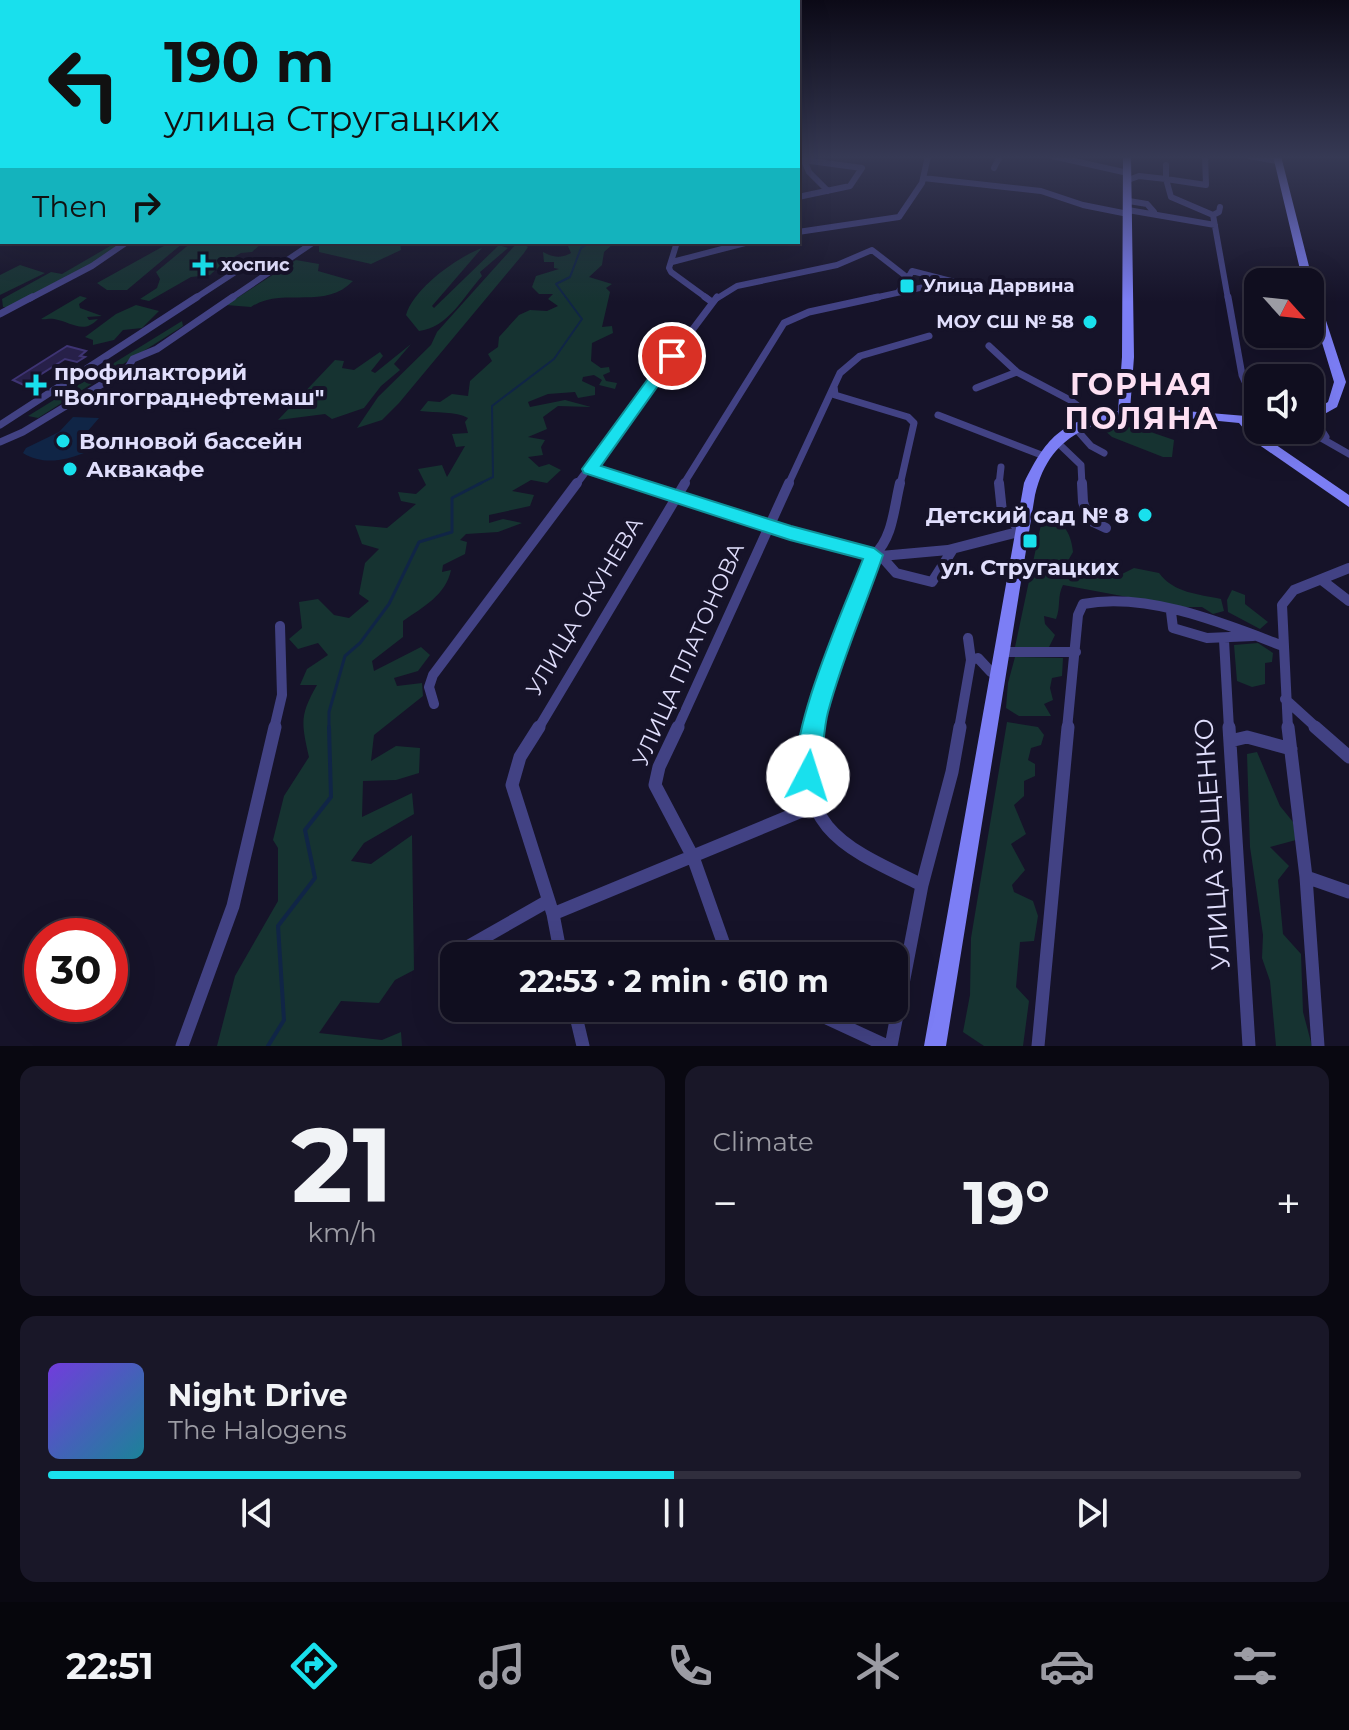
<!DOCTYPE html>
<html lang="en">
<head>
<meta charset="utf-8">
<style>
  :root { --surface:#100e1f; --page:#191728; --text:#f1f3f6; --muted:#9c9ca4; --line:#302e3d; --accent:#19e0ed }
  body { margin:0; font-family:Montserrat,sans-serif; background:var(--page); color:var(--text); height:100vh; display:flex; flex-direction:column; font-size:30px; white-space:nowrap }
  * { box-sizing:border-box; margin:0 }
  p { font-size:26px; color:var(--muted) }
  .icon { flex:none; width:44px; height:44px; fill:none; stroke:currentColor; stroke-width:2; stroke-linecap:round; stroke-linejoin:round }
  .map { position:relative; height:1046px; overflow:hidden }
  .details { display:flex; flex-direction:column; gap:20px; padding:20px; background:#090811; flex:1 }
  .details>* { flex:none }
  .hud { position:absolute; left:0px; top:0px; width:800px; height:244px; box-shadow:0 8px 32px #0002,0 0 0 2px var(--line); background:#19e0ed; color:#111; overflow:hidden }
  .needle { width:52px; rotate:117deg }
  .controls { position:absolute; left:1244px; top:268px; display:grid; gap:16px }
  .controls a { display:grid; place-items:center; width:80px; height:80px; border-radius:16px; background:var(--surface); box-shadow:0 8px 32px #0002,0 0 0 2px var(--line); font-size:40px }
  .speed { position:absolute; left:24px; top:918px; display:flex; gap:16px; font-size:40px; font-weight:700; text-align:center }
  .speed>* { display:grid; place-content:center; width:104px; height:104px; border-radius:50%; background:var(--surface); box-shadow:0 8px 32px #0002,0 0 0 2px var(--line); line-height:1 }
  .speed .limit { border:12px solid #d22; background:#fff; color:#111 }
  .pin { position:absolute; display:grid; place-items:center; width:68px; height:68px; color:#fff; margin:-34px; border:4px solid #fff; border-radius:50%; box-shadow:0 2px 8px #0007 }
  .me { position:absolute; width:88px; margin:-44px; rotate:5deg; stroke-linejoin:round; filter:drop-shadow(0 0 6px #0008) }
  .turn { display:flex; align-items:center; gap:28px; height:168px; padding:0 32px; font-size:36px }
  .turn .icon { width:104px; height:104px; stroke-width:2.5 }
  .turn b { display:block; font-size:56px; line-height:68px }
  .then { display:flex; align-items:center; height:76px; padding:0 32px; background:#0003; gap:16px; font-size:30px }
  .big { font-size:60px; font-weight:700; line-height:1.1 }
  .details .card { flex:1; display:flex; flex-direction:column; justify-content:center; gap:12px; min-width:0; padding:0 28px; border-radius:16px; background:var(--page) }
  .details .dial { align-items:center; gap:0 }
  .dial b { font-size:104px; line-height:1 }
  .song { display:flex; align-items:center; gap:24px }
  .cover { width:96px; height:96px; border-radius:12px; background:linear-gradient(135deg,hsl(260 70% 55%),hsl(190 70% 35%)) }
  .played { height:8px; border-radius:4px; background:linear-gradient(90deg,var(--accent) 50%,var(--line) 50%) }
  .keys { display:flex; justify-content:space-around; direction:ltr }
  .heat { display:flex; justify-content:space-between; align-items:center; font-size:44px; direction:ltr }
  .details .tiles { flex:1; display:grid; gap:20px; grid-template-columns:1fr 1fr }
  .card:last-child { grid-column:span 2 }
  .trip { position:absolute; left:440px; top:942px; width:468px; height:80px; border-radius:16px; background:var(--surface); box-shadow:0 8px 32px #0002,0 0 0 2px var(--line); font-weight:700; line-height:80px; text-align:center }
  .menu { display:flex; height:128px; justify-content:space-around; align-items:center; background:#06060c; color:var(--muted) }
  .menu .icon { width:56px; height:56px }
  .menu .current { color:var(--accent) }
  .menu b { font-size:36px; color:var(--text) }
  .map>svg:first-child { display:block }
  .green { fill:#163331 }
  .water { fill:#102546 }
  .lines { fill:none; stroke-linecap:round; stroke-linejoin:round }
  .stream-far2 { stroke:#102546; stroke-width:2 }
  .stream-far1 { stroke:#102546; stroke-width:3 }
  .stream { stroke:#102546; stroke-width:4 }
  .building { fill:#272049; stroke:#3e3473; stroke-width:2 }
  .street-far3 { stroke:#424284; stroke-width:6 }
  .street-far2 { stroke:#424284; stroke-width:7 }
  .street-far1 { stroke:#424284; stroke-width:10 }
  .street { stroke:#424284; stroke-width:13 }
  .secondary { fill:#7c7ef5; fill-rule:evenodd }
  .route { fill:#19e0ed; stroke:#10929a; stroke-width:2 }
  .poi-dot { fill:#19e0ed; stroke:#161329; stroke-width:3 }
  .labels { text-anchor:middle; stroke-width:8; stroke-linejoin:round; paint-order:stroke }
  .far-poi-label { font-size:18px; font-weight:bold; fill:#e0defc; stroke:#161329; text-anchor:start }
  .poi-label { font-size:22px; font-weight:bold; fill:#e0defc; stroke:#161329; text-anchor:start }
  .street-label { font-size:22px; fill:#e0defc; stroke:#161329 }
  .near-street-label { font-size:26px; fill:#e0defc; stroke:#161329 }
  .district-label { font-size:30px; font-weight:bold; letter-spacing:2px; fill:#fde0f3; stroke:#161329 }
</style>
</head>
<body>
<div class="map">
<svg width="1349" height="1046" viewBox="0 0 1349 1046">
  <rect width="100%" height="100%" fill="#161329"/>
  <path class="green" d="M117,242l4,1 -9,10 -103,54h-6l-1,-8 49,-27 11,2z
    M171,242l12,1 -56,47h-20l-10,-7z
    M192,242h71l-11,10 -11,1 -19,11 -12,11 -19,2 -42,24 -9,-2 17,-11 3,-9 -4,-7z
    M319,242h81l1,8 -30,14 -52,-12z
    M570,242l43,2 -9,8 -2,13 -13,12 23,7 -6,4 4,4 -8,35 10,-1 1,7 -21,10 -1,18 10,7 8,-1 1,5 -7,3 3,6 11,2 -2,6 -16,-4 3,-5 -8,-5 -11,2 -1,4 13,6v8l-17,3 -3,-6 -27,2 -20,8 2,5 35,-7 26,7 -33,-1 -15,11 4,12 -19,8 17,3 -4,7 2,8 -15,2 11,10 10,-3 12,6 -14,13 -16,-3 -19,11 22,4 -4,11 -41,9v8l14,-4 19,4 -24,9 -32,2 -6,6 7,2 -2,12 -22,11 -1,7 9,-2c-5,25 -28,37 -48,51v16l-31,24 2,10 47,-24 9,8 -12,16 -24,7 3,8 25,-3 1,13 -49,39 -3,26 25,-15 24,2 -1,25 -23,7 -33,1 -1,36 50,-24 2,21 -50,29 -13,18 20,3 41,-29 2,135 -19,10 -16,23 -38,-2 -22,32 63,7 19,-8 1,14h-185l18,-70 43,-75v-53l-5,-8 11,-44 25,-39c-8,-35 -9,-42 8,-72h-17l7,-16 21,-14 -10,-12 -20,6 -9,-10 13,-11 -3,-26 19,-3 16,16 15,3 20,-17 -10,-7 6,-31 14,-14 -17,-5 -7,-19 32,3 29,-24 -15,-3 -3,-9 18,2 10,-9 -8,-16 24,-4 5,12 18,-31 -9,1 -4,-13 16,-1 -3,-11 3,-4c-12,-7 -33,-5 -48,-7l8,-10 12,1 12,-8 16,2 2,-15 22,-20 -4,-7 10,-7 1,-10 20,-22 11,-5 17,1 11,-5 -10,-7 5,-5h-14l-7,-7 4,-11 23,-7 -5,-1v-6h-10l-1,-10c10,5 17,7 28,1l-4,-9z
    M523,243l5,4 -4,6 -125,150 -17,17 -25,8 21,-31 53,-52 6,-13 79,-88z
    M499,245l9,3 -28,24 2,4c-18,20 -34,52 -63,55l-13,-16c8,-27 50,-57 76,-67l-50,58 2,2z
    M296,260l23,4 -1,7 35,10c-29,30 -70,5 -102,26l-25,-2z
    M20,265l25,8 -45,22v-20z
    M80,296l7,2 -8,6 1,4 22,8 -15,1 2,3 9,-1c-15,16 -26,3 -44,0 -5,-1 -9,1 -13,0z
    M136,305l23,6 -17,17 -19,2 -9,10 -21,5v-5l-8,-3 31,-23z
    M182,321l1,5 -145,92 -10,-2z
    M411,344l-17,20 6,6 -19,16 -17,22 -32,11 -7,-5 -47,6 57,-60 9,1 -2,7 12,2 26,-18 3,4 -12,15 4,2z
    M1115,426l24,2 35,12 -2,17h-9l-51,-20 -9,-8z
    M1043,515c20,5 28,17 30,37l-8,14 53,10 16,-8 25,5c15,20 39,21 62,26l3,12 -11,3 -11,-7h-21l-118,-22c-6,11 -2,22 -7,34l-12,-3 1,8 10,11 -6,12h-34z
    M1232,590l13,5v9l23,18 -8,7 -32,-17 -1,-12z
    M1258,643l15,10 -1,9 -7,1v21l-13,3 -15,-6 -3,-36z
    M1015,657l48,1 -1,18 -10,2 -2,10 3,12 -9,4 7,12h-32l-13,-8 2,-25z
    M1007,722l31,5 6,8 -3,10 -10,3 -3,12 7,4v12l-11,5v15l-10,9 12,29 -15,10 14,26 -13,15 2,7 19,9 5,15 -4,25 -14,1 -4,45 13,14 -6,45h-39l-21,-14 7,-37 1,-57z
    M1257,752l23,54 13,16 3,18 -26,7 19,19 -11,14 5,54 18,20 2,58 9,34h-36l-6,-65 -8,-23 1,-23 -13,-88 -3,-93z"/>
  <path class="water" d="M73,417l26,1 -12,14 -3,21c-20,8 -42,12 -61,0l3,-5 33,-16z"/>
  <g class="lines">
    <path class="stream-far2" d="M477,485l16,-8 -1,-71 62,-47 28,-40 -26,-35 14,-7 11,-29 10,-6"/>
    <path class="stream-far1" d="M329,729v-17l16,-56 15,-13 29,-39 30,-62 33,-10v-34l29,-15"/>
    <path class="stream" d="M268,1046l16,-26 -6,-94 37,-48 -10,-48 26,-33 -2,-70"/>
  </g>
  <path class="building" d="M67,346l19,5 -6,5 5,1 -8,5 -12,-3 -41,26 -11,-5z"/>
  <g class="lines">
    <path class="street-far3" d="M1052,156l76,17
      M1249,156l28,5
      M803,158l6,14 19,19
      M1166,165v14l40,6 -1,-29
      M994,168l6,-12
      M923,178l118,13 42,14 45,9
      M1128,180l11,-4 27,3 5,18 42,18 6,-3 1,-5
      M798,197l52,-11 12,-18 -59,-8
      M1129,201l18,3 7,8
      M1128,210l87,15
      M1213,215l15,84
      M798,232l101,-15 23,-34 6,-27
      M677,242l-8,26 2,4 37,27
      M672,262l77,-20
      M908,278l4,-7 39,10
      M29,299l63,-33 35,-24
      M194,299l49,-32
      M230,299l84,-57
      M716,299l21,-13 100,-21 35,-15 36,28 -9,13
      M869,299l83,-18"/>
    <path class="street-far2" d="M705,297l7,5
      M1228,297l14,78 16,35
      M0,314l32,-17
      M989,346l28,26
      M834,386l1,9 73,22 6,6 -14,62
      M976,388l41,-16 53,28 24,18
      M938,415l106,41
      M1313,417l13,20
      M0,425l197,-128
      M1076,429l15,17 13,7
      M1307,430l42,24
      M0,442l23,-10 104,-63 6,-10 24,-10 76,-52
      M1057,442l24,23 1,20
      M590,469l51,16
      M576,485l141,-188
      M683,485l101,-162 25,-11 69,-15
      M788,485l52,-112 20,-17 69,-20
      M999,485l2,-18"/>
    <path class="street-far1" d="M635,483l198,63 48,10 67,-6 74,-19
      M999,483l3,29 20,19
      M1082,483l1,19 6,18 17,8
      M881,556l15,17 36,9 21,-33
      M1323,581l26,20
      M1171,612l2,16 34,10 46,-2
      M968,638l3,22 7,-2 13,14 7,2
      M1224,640l5,89
      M1002,652h74
      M1285,699l33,30
      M434,704l-5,-17 4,-12 144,-192
      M274,729l8,-34 -2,-69
      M538,729l147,-246
      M677,729l112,-246
      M812,729l62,-174c19,-17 20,-48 26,-72
      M959,729l12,-69
      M1067,729l11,-114 5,-11c65,-12 140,19 200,42
      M1288,729l-6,-124 12,-15 55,-22"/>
    <path class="street" d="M539,727l-19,30 -8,28 41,129 8,42
      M678,727l-19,40 -4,18 38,72 35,99
      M812,727c-18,101 29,119 110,158
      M1229,727l20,319
      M1288,727l18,150 12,169
      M1315,727l34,30
      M1230,741l17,-4 44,12
      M1306,877l43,15
      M553,914l261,-108
      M448,958l100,-57
      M574,1008l9,38
      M805,1008l82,38
      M182,1046l51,-140 42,-179
      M891,1046l31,-161 30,-113 8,-45
      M1038,1046l30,-319"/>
    <path class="secondary" d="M1123,156h8l3,201 -4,53 31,-1 97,8v8h-4l9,11 86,59v12l-94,-65 -16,-19c-79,-7 -186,-26 -205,78l-88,545h-22l100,-563c24,-49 39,-62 94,-72l4,-54z
      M1273,156h8l32,126 -2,2 4,3 31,95 -9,25 -27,15v-9l18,-11 6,-20 -24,-79v-21h-7z"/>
  </g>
  <linearGradient id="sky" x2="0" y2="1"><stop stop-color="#0c0a17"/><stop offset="0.52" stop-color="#363954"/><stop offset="1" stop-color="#363954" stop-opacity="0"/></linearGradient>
  <rect width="1349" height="302" fill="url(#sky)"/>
  <path class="route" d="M672,351l7,5 -78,110 190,60 83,22 9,7c-18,52 -41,104 -55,157 -6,22 -4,53 -12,72l-8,3 -9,-3c-17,-40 47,-181 64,-225l-73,-19 -206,-67 -2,-4 85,-116z"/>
  <g class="poi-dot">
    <path d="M199 253h8v8h8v8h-8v8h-8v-8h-8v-8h8z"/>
    <rect x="899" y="278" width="16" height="16" rx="4"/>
    <circle cx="1090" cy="322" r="8"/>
    <path d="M32 373h8v8h8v8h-8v8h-8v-8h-8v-8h8z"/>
    <circle cx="63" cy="441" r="8"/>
    <circle cx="70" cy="469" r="8"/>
    <circle cx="1145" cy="515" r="8"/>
    <rect x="1022" y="533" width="16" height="16" rx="4"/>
  </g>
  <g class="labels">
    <g class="far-poi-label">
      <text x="221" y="271">хоспис</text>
      <text x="923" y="292">Улица Дарвина</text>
      <text x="1074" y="328" text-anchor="end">МОУ СШ № 58</text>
    </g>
    <g class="poi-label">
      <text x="54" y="380">профилакторий<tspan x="54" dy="25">"Волгограднефтемаш"</tspan></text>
      <text x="79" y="449">Волновой бассейн</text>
      <text x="86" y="477">Аквакафе</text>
      <text x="1129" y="523" text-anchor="end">Детский сад № 8</text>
      <text x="1030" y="575" text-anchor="middle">ул. Стругацких</text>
    </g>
    <g class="street-label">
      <text transform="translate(584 606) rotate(-59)" y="8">УЛИЦА ОКУНЕВА</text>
      <text transform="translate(688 654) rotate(-66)" y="8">УЛИЦА ПЛАТОНОВА</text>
    </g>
    <g class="near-street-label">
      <text transform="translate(1212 844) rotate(-94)" y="9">УЛИЦА ЗОЩЕНКО</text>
    </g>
    <g class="district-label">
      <text x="1142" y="395">ГОРНАЯ<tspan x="1142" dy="34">ПОЛЯНА</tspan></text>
    </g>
  </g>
</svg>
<div class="controls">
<a><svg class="needle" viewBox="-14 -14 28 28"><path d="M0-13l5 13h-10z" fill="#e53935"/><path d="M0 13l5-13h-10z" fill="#9c9ca4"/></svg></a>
<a><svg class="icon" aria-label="sound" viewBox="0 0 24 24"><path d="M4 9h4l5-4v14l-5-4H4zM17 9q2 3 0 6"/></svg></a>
</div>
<div class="speed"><div class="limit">30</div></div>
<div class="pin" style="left:672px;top:356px;background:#d93025"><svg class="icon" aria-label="arrive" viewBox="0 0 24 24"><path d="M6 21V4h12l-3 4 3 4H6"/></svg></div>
<svg class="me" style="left:808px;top:776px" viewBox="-20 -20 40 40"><circle r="19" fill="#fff"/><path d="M0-13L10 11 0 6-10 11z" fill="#19e0ed"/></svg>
<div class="trip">22:53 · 2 min · 610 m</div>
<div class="hud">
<div class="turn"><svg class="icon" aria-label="left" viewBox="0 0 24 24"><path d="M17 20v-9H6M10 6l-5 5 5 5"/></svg><div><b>190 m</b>улица Стругацких</div></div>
<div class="then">Then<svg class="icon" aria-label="right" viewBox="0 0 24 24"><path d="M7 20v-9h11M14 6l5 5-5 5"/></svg></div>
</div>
</div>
<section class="details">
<div class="tiles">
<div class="card dial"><b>21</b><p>km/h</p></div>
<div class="card"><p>Climate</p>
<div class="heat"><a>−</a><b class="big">19°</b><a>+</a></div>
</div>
<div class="card">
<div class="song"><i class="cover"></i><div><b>Night Drive</b><p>The Halogens</p></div></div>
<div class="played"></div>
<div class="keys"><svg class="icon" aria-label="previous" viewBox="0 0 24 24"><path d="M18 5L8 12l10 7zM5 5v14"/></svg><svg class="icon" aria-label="pause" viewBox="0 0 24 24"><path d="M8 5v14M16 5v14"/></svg><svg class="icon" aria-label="next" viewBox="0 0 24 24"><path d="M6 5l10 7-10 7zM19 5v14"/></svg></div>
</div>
</div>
</section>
<nav class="menu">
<b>22:51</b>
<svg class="icon current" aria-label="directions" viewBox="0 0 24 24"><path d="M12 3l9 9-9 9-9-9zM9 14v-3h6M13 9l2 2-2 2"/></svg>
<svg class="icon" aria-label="music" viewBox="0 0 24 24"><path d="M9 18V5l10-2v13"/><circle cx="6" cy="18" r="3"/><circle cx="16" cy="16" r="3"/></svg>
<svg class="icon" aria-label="phone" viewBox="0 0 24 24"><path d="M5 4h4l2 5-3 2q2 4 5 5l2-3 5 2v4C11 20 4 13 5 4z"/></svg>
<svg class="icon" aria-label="climate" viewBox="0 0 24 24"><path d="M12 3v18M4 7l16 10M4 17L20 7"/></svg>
<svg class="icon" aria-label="car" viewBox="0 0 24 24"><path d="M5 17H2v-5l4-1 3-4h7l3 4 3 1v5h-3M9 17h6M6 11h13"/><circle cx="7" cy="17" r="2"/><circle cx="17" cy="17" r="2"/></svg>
<svg class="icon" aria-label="filters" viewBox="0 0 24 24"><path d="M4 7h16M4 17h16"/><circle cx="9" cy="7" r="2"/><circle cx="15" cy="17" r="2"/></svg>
</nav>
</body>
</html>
